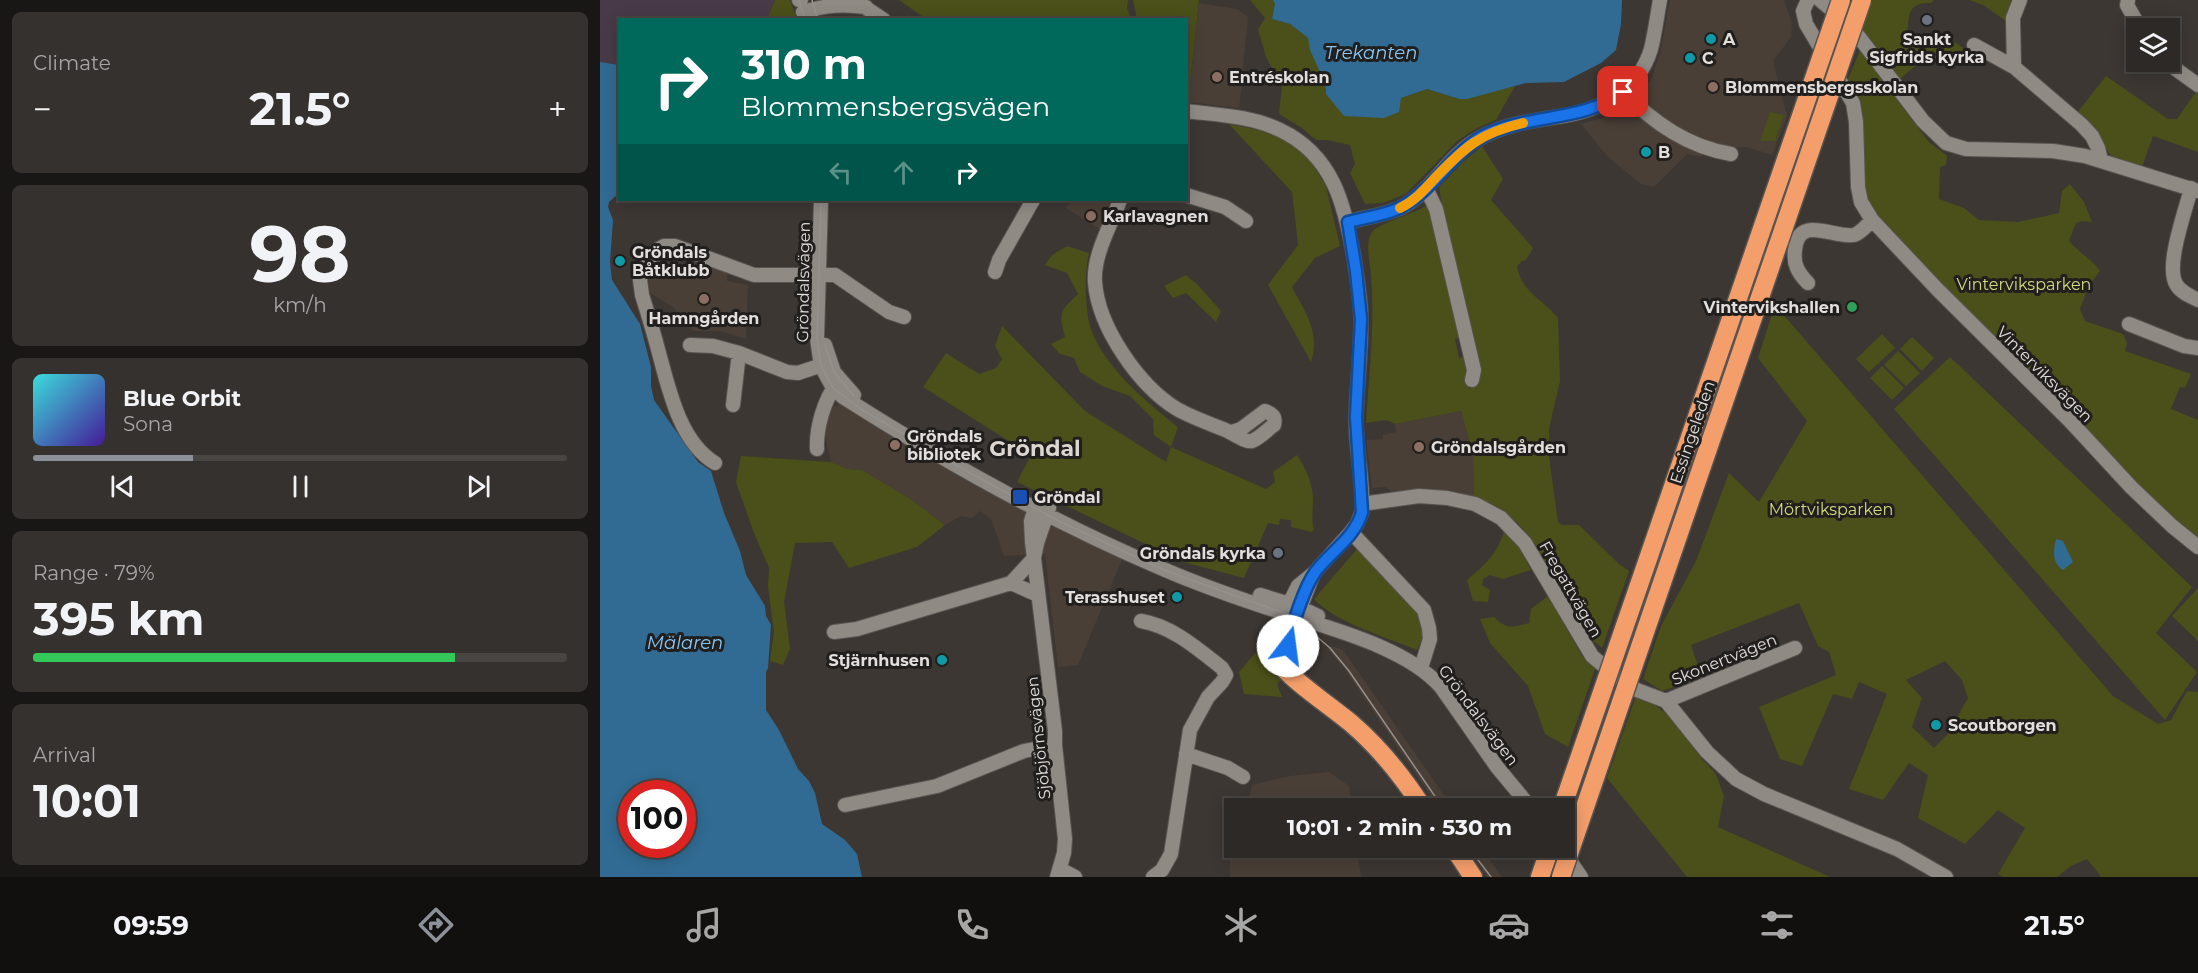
<!DOCTYPE html>
<html lang="en">
<head>
<meta charset="utf-8">
<style>
  :root { --surface:#2d2926; --page:#35312e; --text:#f1f3f6; --muted:#a7a6a7; --line:#484543; --accent:#8c9099 }
  body { margin:0; font-family:Montserrat,sans-serif; background:var(--page); color:var(--text); height:100vh; display:flex; flex-direction:column; font-size:22px; white-space:nowrap }
  * { box-sizing:border-box; margin:0 }
  p { font-size:20px; color:var(--muted) }
  .icon { flex:none; width:33px; height:33px; fill:none; stroke:currentColor; stroke-width:2; stroke-linecap:round; stroke-linejoin:round }
  .map { position:relative; flex:1; overflow:hidden }
  .details { display:flex; flex-direction:column; gap:12px; padding:12px; background:#191715; width:600px }
  .details>* { flex:none }
  .guide { position:absolute; left:18px; top:18px; width:570px; height:183px; border-radius:0px; box-shadow:0 3px 15px #0003,0 0 0 2px var(--line); background:#00695c; color:#fff; overflow:hidden }
  .buttons { position:absolute; left:1526px; top:18px; display:grid; gap:12px }
  .buttons a { display:grid; place-items:center; width:54px; height:54px; border-radius:0px; background:var(--surface); box-shadow:0 3px 15px #0003,0 0 0 2px var(--line); font-size:30px }
  .speed { position:absolute; left:18px; top:780px; display:flex; gap:12px; font-size:30px; font-weight:700; text-align:center }
  .speed>* { display:grid; place-content:center; width:78px; height:78px; border-radius:50%; background:var(--surface); box-shadow:0 3px 15px #0003,0 0 0 2px var(--line); line-height:1 }
  .speed .limit { border:9px solid #d22; background:#fff; color:#111 }
  .pin { position:absolute; display:grid; place-items:center; width:51px; height:51px; color:#fff; margin:-26px; border-radius:12px; box-shadow:0 3px 9px #0006 }
  .me { position:absolute; width:66px; margin:-33px; rotate:15deg; stroke-linejoin:round; filter:drop-shadow(0 0 4px #0008) }
  .turn { display:flex; align-items:center; gap:21px; height:126px; padding:0 24px; font-size:27px }
  .turn .icon { width:78px; height:78px; stroke-width:2.5 }
  .turn b { display:block; font-size:42px; line-height:51px }
  .lanes { display:flex; align-items:center; height:57px; padding:0 24px; background:#0003; justify-content:center; gap:30px; direction:ltr }
  .lanes .off { opacity:.35 }
  .big { font-size:45px; font-weight:700; line-height:1.1 }
  .details .tile { flex:1; display:flex; flex-direction:column; justify-content:center; gap:9px; min-width:0; padding:0 21px; border-radius:9px; background:var(--page) }
  .details .dial { align-items:center; gap:0 }
  .dial b { font-size:78px; line-height:1 }
  .song { display:flex; align-items:center; gap:18px }
  .cover { width:72px; height:72px; border-radius:9px; background:linear-gradient(135deg,hsl(180 70% 55%),hsl(260 70% 35%)) }
  .played { height:6px; border-radius:3px; background:linear-gradient(90deg,var(--accent) 30%,var(--line) 30%) }
  .keys { display:flex; justify-content:space-around; direction:ltr }
  .heat { display:flex; justify-content:space-between; align-items:center; font-size:33px; direction:ltr }
  .charge { height:9px; border-radius:4px; background:linear-gradient(90deg,#34c759 79%,var(--line) 0) }
  .trip { position:absolute; left:624px; top:798px; width:351px; height:60px; border-radius:0px; background:var(--surface); box-shadow:0 3px 15px #0003,0 0 0 2px var(--line); font-weight:700; line-height:60px; text-align:center }
  .tabs { display:flex; height:96px; justify-content:space-around; align-items:center; background:#12100f; color:var(--muted) }
  .tabs .icon { width:42px; height:42px }
  .tabs .on { color:var(--accent) }
  .tabs b { font-size:27px; color:var(--text) }
  main { display:flex; flex:1; min-height:0 }
  .map>svg:first-child { display:block }
  .built { fill:#4a3f37 }
  .industrial { fill:#483a48 }
  .green { fill:#4b4f19; fill-rule:evenodd }
  .water { fill:#316b93; fill-rule:evenodd }
  .lines { fill:none; stroke-linecap:round; stroke-linejoin:round }
  .minor-casing { stroke:#585451; stroke-width:16 }
  .highway-casing { stroke:#585451; stroke-width:21 }
  .minor { stroke:#908a85; stroke-width:14 }
  .highway { stroke:#f49e6b; stroke-width:18 }
  .tram { stroke:#95918e; stroke-width:1.5 }
  .highway-bridge-casing { stroke:#585451; stroke-width:21; stroke-linecap:butt }
  .highway-bridge { stroke:#f49e6b; stroke-width:18 }
  .route-casing { stroke:#114b97; stroke-width:15 }
  .route { stroke:#1a73e8; stroke-width:10 }
  .slow { stroke:#f59e0b; stroke-width:10 }
  .worship-dot { fill:#6b7280; stroke:#211f1d; stroke-width:2 }
  .culture-dot { fill:#0f9aa8; stroke:#211f1d; stroke-width:2 }
  .education-dot { fill:#8d6e63; stroke:#211f1d; stroke-width:2 }
  .leisure-dot { fill:#2e9e5b; stroke:#211f1d; stroke-width:2 }
  .transit-dot { fill:#1a4fb4; stroke:#211f1d; stroke-width:2 }
  .labels { text-anchor:middle; stroke-width:6; stroke-linejoin:round; paint-order:stroke }
  .poi-label { font-size:16px; font-weight:bold; fill:#e2dedc; stroke:#211f1d; text-anchor:start }
  .street-label { font-size:16px; fill:#e2dedc; stroke:#211f1d }
  .park-label { font-size:16px; fill:#d1db7e; stroke:#211f1d }
  .water-label { font-size:18px; font-style:italic; fill:#88c8f8; stroke:#211f1d }
  .district-label { font-size:22px; font-weight:bold; fill:#dcd5d0; stroke:#211f1d }
</style>
</head>
<body>
<main>
<section class="details">
<div class="tile"><p>Climate</p>
<div class="heat"><a>−</a><b class="big">21.5°</b><a>+</a></div>
</div>
<div class="tile dial"><b>98</b><p>km/h</p></div>
<div class="tile">
<div class="song"><i class="cover"></i><div><b>Blue Orbit</b><p>Sona</p></div></div>
<div class="played"></div>
<div class="keys"><svg class="icon" aria-label="previous" viewBox="0 0 24 24"><path d="M18 5L8 12l10 7zM5 5v14"/></svg><svg class="icon" aria-label="pause" viewBox="0 0 24 24"><path d="M8 5v14M16 5v14"/></svg><svg class="icon" aria-label="next" viewBox="0 0 24 24"><path d="M6 5l10 7-10 7zM19 5v14"/></svg></div>
</div>
<div class="tile"><p>Range · 79%</p><b class="big">395 km</b><div class="charge"></div></div>
<div class="tile"><p>Arrival</p><b class="big">10:01</b></div>
</section>
<div class="map">
<svg width="1598" height="877" viewBox="0 0 1598 877">
  <rect width="100%" height="100%" fill="#3c3733"/>
  <path class="built" d="M1070,0h114l8,24 -1,13 -18,24 14,55 -15,39 -25,-8 -38,1 -8,9 -14,-3 -33,33 -13,-3 -34,-28 -26,-32 32,-9 11,-5 16,-12 12,-21 9,-28z
    M599,3l38,6 11,8 -9,91 -51,-6z
    M472,200h39l-12,29 -33,-21z
    M60,260l20,5 9,7 8,-12 30,13v8l21,4 -2,54 -26,-8h-27l-20,-24 -26,-16 5,-25z
    M245,403l278,154 -45,108 -20,2 -13,-113 -41,2 -13,-37 -11,-8 -8,7 -11,-2 -16,9 -36,-27 -47,-28 -14,-1 -17,-7 -7,-32 9,-23z
    M861,411l12,43 1,42 -27,-6 -56,1 -6,-4 -13,1 -6,-48 17,-1v-4l13,-3 -1,-8z
    M731,646l12,4 110,158h-14l-93,-137 -19,-23z
    M729,772l20,14 3,22h-105l5,-23 38,-9z
    M634,840v8h123l4,29h-131v-35z
    M866,848h15l21,29h-15z"/>
  <path class="industrial" d="M0,0h175l-8,19 -147,1 -1,45 -19,-3z"/>
  <path class="green" d="M175,0h15l7,19h-30z
    M299,0h229l-1,8 4,11h-205z
    M533,0h66l-11,102 -2,-1v-81l-49,-1z
    M650,0h23l2,4 -3,15 18,5 18,14c4,20 16,36 18,56l75,4 26,-9 32,10 56,-13 -19,34 -19,8 -20,13 -51,53 -23,9 -18,1 -15,-31 5,-9 -5,-19 -23,-5h-11l-14,-12 -23,-14 3,-28 -16,-29 -8,-28 7,-11z
    M1232,0h102l-3,3c-22,-1 -23,11 -23,30l25,7 11,-5 21,14 -4,8 -38,2 -23,20 -47,-63z
    M1369,0h42l-5,21 -23,-16z
    M1260,50l68,91 19,15 -1,9 -6,2 -1,32 25,9 15,12 39,2 41,-9 3,-22 8,-7 14,18 8,20 -10,-1 -6,2 -7,18c9,11 23,18 31,30l-11,14 -9,24 5,12 38,13 4,9 -2,8 66,23 -6,14 -5,-1 -9,22 27,11v119l-42,-37 -183,-184 -97,-101 -12,-24 -7,-95 -9,-19z
    M1506,76l62,43h9l21,-30v63l-45,-16 -11,31 -30,-10 -27,-36 -8,-8z
    M1170,112l14,3 -9,26h-15z
    M629,124l44,9 21,14 17,15 15,24 14,60 -25,12 -23,29c13,25 29,46 19,75l-43,-77 30,-40 -6,-53z
    M882,146l21,33 -12,21 42,48 -7,12 -4,1 -5,5c4,26 27,34 41,52l2,63 -11,48v27l9,66 4,3h17l40,39 10,7 -27,77 -12,-10 -9,-13 -51,-87 -12,-15 -17,-14 -27,-13 -1,-42 -12,-43 -66,13 -9,-4 -20,3c3,-49 9,-99 5,-148 -1,-12 -7,-34 2,-44 5,-7 42,-18 53,-25l8,5 29,126 -8,2 4,19 4,-1 3,12 3,2 -4,12 5,6 5,-4 -36,-198 24,-25z
    M467,246l22,7c-5,21 -4,52 1,73 11,38 58,78 88,101l-7,20 95,42 9,-7 -2,-10 24,-17c9,13 16,29 16,45 0,11 -2,18 1,29l-2,3 -21,-5v-7l-11,-1 -1,6 -11,-2 -24,55 -61,-16 -166,-80 14,-27 -108,-68 23,-34 33,21 17,-6 6,-9 -7,-13 7,-20 83,85 81,51 5,-15 -17,-12 -1,-16 -23,-23 -28,-10 -22,-14 -6,-14 -14,-4 -9,-10 14,-7c-6,-25 -6,-25 13,-43l-11,-21 -22,-8 7,-10z
    M586,275l11,9 24,27 -5,11 -30,-29 -13,5 -9,-12z
    M1175,305l338,391 45,28 13,-4 16,-29 11,1v185h-98v-2l-13,-16 -16,7 -14,11h-54l-5,-3 27,-46 -27,-18 -33,34 -47,-26 10,-43 -19,-12 -26,37 -34,-11 38,-95 -28,-12 -7,17 -19,-5 -31,72 -22,-7 -21,-52 77,-32 -7,-23 -11,-6 -19,-43 -108,42 11,33 -40,13 -19,-12 18,-53 35,-65 33,-88 30,29 48,-81 -49,-63zM1345,661l17,19 6,18 -21,37 -13,13 -22,-21 10,-29 -16,-18z
    M1282,334l13,14 -26,24 -13,-13z
    M1312,337l22,21 -12,13 -22,-22z
    M1298,351l22,22 -14,13 -22,-21z
    M1350,357l242,230 -36,46 41,39 -32,48 -271,-311z
    M1282,366l22,22 -12,12 -22,-22z
    M141,456l90,6 17,7 14,1 47,28 36,27 -28,22 -68,21 -17,-26 -37,1 -11,59 6,47 -7,16 -13,-4 4,-29 -6,-45 1,-19 -15,-35 -18,-51z
    M905,529l15,20 11,21 -28,9 -13,-4 -7,4 -1,6 8,5 -2,12 -15,-1 -6,-21c20,-17 30,-26 38,-51z
    M757,549c19,18 72,60 65,89 -1,4 -4,9 -5,12 -31,-13 -81,-27 -103,-51z
    M1598,588v53l-26,-25z
    M948,596l34,60 13,13 -27,78 -23,-13 -17,-48 -38,-43 -10,-24 14,-2c12,13 19,10 35,6l2,-14z
    M664,643l2,8 -2,3 19,24 -6,6 5,13 -38,-3 -5,-22z
    M1036,696l19,9 17,13 29,40 15,16 8,22 -6,31 112,50h-143l-80,-99z"/>
  <path class="water" d="M673,0h349l-1,24 -5,26 -15,13 -37,19 -38,1 -59,16h-8l-32,-10 -26,9 -2,14 -15,6 -40,-2 -18,-22 -1,-11 -15,-33 -2,-12 -18,-14 -18,-5 3,-15z
    M0,62l19,3v128l-10,9 -1,5 5,13 -3,42 2,18 28,44 11,43v19l3,14 44,62 13,9 13,42 16,38 6,24 19,31 1,10 5,9 -3,43 -2,4v38l13,20 19,39 11,12 6,12 7,31 23,16 12,14 5,23h-262zM32,794h50v50h-50z
    M1456,539l7,2 10,21 -10,8c-11,-8 -10,-18 -7,-31z"/>
  <g class="lines">
    <defs>
      <path id="minor" d="M199,0h2
        M1208,0l-5,11 3,13 47,79 3,19 2,65 3,15 11,18 66,70 132,131 61,66 41,39 26,21
        M1220,0l25,21 14,16 64,84 23,22 20,6 87,2 32,5 113,35
        M1420,0l-7,18 1,49 68,58 10,11 6,12 3,12
        M1528,0l-1,5 13,23
        M260,4l24,16
        M203,12c23,-7 40,-8 63,-5
        M1374,45l40,22
        M1566,62l32,23
        M1023,92c31,31 65,55 108,62
        M586,111c31,4 66,5 94,19 53,25 65,75 74,128 3,21 7,42 7,63 0,32 -4,64 -5,95 -1,32 8,64 6,96l-5,12 -6,8 -37,41 -16,13 -13,26
        M826,188l10,21 38,161 -2,10
        M1591,188c-5,22 -26,77 -15,96 4,8 14,12 22,16
        M586,195l39,12 21,14
        M221,200l-4,138 4,28 12,22 10,9c102,65 209,125 320,172 39,17 80,31 120,44 49,16 124,35 158,74l56,80 34,41
        M520,200c-9,25 -27,55 -25,82 3,45 44,104 82,127 14,8 31,14 46,20 7,2 22,14 29,12 8,-3 16,-12 22,-16 2,-9 -2,-11 -9,-14l-24,18 -9,3
        M748,222c17,-5 40,-7 56,-16 29,-17 45,-51 74,-67 24,-14 52,-18 79,-22 42,-6 81,-25 94,-68 4,-16 6,-33 9,-49
        M395,272l4,-12 34,-60
        M1208,283c-10,-10 -15,-19 -13,-33 3,-37 40,-11 59,-15 7,-2 13,-10 18,-15
        M1529,324l55,22 14,2
        M90,345l23,1 26,7 48,19 11,1 30,-10
        M225,345l9,27 20,23
        M133,405l6,-52
        M217,449c-1,-21 7,-49 20,-66
        M115,463c-35,-21 -46,-73 -56,-110 -5,-19 -11,-39 -17,-58l-2,-15 4,-15 13,-15 7,-4h11l79,29h81l54,37 15,5
        M437,502l-6,19 1,21 23,189v14l10,94 -1,14 -7,24
        M762,504l57,-8 28,2 28,6 26,14 24,25 67,113 26,22 19,12 29,11 41,51 29,27 28,15 133,55 49,28
        M751,532l73,78 5,18 1,11 -9,29
        M411,583l27,12
        M660,595l39,12 19,9
        M697,616l16,-41
        M541,621c31,5 57,28 81,47l4,7 -4,7 -14,15 -18,33 -19,124 -9,16 -9,7
        M234,632l23,-3 154,-46 23,-25 3,-15 12,-35
        M1066,701l129,-53
        M586,754l42,14 15,9
        M245,805l92,-19 87,-35 31,-6
        M961,848l20,29
        M460,869l15,8"/>
      <path id="highway" d="M680,626c-3,12 -6,24 -1,36 9,16 57,48 73,62 29,25 51,53 71,84
        M691,633c-3,12 -4,23 6,33
        M854,848l19,29
        M940,877l10,-29"/>
    </defs>
    <use href="#minor" class="minor-casing"/>
    <use href="#highway" class="highway-casing"/>
    <use href="#minor" class="minor"/>
    <use href="#highway" class="highway"/>
    <path class="tram" d="M199,0l6,20
      M212,0l6,20
      M221,200l-4,138 4,28 12,22 28,21 107,63 89,48 107,50 120,43 23,15 23,20 19,23 94,137
      M225,345l9,27 20,24
      M869,848l22,29"/>
    <defs>
      <path id="highway-bridge" d="M962,808l279,-808
        M961,877l301,-877"/>
    </defs>
    <use href="#highway-bridge" class="highway-bridge-casing"/>
    <use href="#highway-bridge" class="highway-bridge"/>
  </g>
  <g class="lines">
    <defs>
      <path id="route" d="M688,646c4,-20 16,-59 28,-75 15,-19 40,-35 46,-59l-6,-95 5,-98 -5,-48 -8,-49c18,-5 41,-7 57,-17 33,-20 50,-58 87,-73 44,-18 92,-11 131,-40"/>
    </defs>
    <use href="#route" class="route-casing"/>
    <use href="#route" class="route"/>
    <path class="slow" d="M800,208c15,-7 25,-19 36,-31 29,-30 44,-44 87,-54"/>
  </g>
  <g class="worship-dot">
    <circle cx="1327" cy="20" r="6"/>
    <circle cx="678" cy="553" r="6"/>
  </g>
  <g class="culture-dot">
    <circle cx="1111" cy="39" r="6"/>
    <circle cx="1090" cy="58" r="6"/>
    <circle cx="1046" cy="152" r="6"/>
    <circle cx="20" cy="261" r="6"/>
    <circle cx="577" cy="597" r="6"/>
    <circle cx="342" cy="660" r="6"/>
    <circle cx="1336" cy="725" r="6"/>
  </g>
  <g class="education-dot">
    <circle cx="617" cy="77" r="6"/>
    <circle cx="1113" cy="87" r="6"/>
    <circle cx="491" cy="216" r="6"/>
    <circle cx="104" cy="299" r="6"/>
    <circle cx="295" cy="445" r="6"/>
    <circle cx="819" cy="447" r="6"/>
  </g>
  <circle class="leisure-dot" cx="1252" cy="307" r="6"/>
  <rect class="transit-dot" x="412" y="489" width="16" height="16" rx="3"/>
  <g class="labels">
    <g class="poi-label">
      <text x="1123" y="45">A</text>
      <text x="1327" y="45" text-anchor="middle">Sankt<tspan x="1327" dy="18">Sigfrids kyrka</tspan></text>
      <text x="1102" y="64">C</text>
      <text x="629" y="83">Entréskolan</text>
      <text x="1125" y="93">Blommensbergsskolan</text>
      <text x="1058" y="158">B</text>
      <text x="503" y="222">Karlavagnen</text>
      <text x="32" y="258">Gröndals<tspan x="32" dy="18">Båtklubb</tspan></text>
      <text x="1240" y="313" text-anchor="end">Vintervikshallen</text>
      <text x="104" y="324" text-anchor="middle">Hamngården</text>
      <text x="307" y="442">Gröndals<tspan x="307" dy="18">bibliotek</tspan></text>
      <text x="831" y="453">Gröndalsgården</text>
      <text x="434" y="503">Gröndal</text>
      <text x="666" y="559" text-anchor="end">Gröndals kyrka</text>
      <text x="565" y="603" text-anchor="end">Terasshuset</text>
      <text x="330" y="666" text-anchor="end">Stjärnhusen</text>
      <text x="1348" y="731">Scoutborgen</text>
    </g>
    <g class="street-label">
      <text transform="translate(203 282) rotate(-89)" y="6">Gröndalsvägen</text>
      <text transform="translate(1445 374) rotate(45)" y="6">Vinterviksvägen</text>
      <text transform="translate(1092 432) rotate(-71)" y="6">Essingeleden</text>
      <text transform="translate(971 589) rotate(60)" y="6">Fregattvägen</text>
      <text transform="translate(1124 659) rotate(-22)" y="6">Skonertvägen</text>
      <text transform="translate(879 715) rotate(53)" y="6">Gröndalsvägen</text>
      <text transform="translate(438 738) rotate(-96)" y="6">Sjöbjörnsvägen</text>
    </g>
    <g class="park-label">
      <text x="1424" y="290">Vinterviksparken</text>
      <text x="1231" y="515">Mörtviksparken</text>
    </g>
    <g class="water-label">
      <text x="771" y="59">Trekanten</text>
      <text x="85" y="649">Mälaren</text>
    </g>
    <g class="district-label">
      <text x="435" y="456">Gröndal</text>
    </g>
  </g>
</svg>
<div class="buttons">
<a><svg class="icon" aria-label="layers" viewBox="0 0 24 24"><path d="M12 4l9 5-9 5-9-5zM3 14l9 5 9-5"/></svg></a>
</div>
<div class="speed"><div class="limit">100</div></div>
<div class="pin" style="left:1023px;top:92px;background:#d93025"><svg class="icon" aria-label="arrive" viewBox="0 0 24 24"><path d="M6 21V4h12l-3 4 3 4H6"/></svg></div>
<svg class="me" style="left:688px;top:646px" viewBox="-20 -20 40 40"><circle r="19" fill="#fff"/><path d="M0-13L10 11 0 6-10 11z" fill="#1a73e8"/></svg>
<div class="trip">10:01 · 2 min · 530 m</div>
<div class="guide">
<div class="turn"><svg class="icon" aria-label="right" viewBox="0 0 24 24"><path d="M7 20v-9h11M14 6l5 5-5 5"/></svg><div><b>310 m</b>Blommensbergsvägen</div></div>
<div class="lanes"><svg class="icon off" aria-label="left" viewBox="0 0 24 24"><path d="M17 20v-9H6M10 6l-5 5 5 5"/></svg><svg class="icon off" aria-label="ahead" viewBox="0 0 24 24"><path d="M12 20V5M6 11l6-6 6 6"/></svg><svg class="icon" aria-label="right" viewBox="0 0 24 24"><path d="M7 20v-9h11M14 6l5 5-5 5"/></svg></div>
</div>
</div>
</main>
<nav class="tabs">
<b>09:59</b>
<svg class="icon on" aria-label="directions" viewBox="0 0 24 24"><path d="M12 3l9 9-9 9-9-9zM9 14v-3h6M13 9l2 2-2 2"/></svg>
<svg class="icon" aria-label="music" viewBox="0 0 24 24"><path d="M9 18V5l10-2v13"/><circle cx="6" cy="18" r="3"/><circle cx="16" cy="16" r="3"/></svg>
<svg class="icon" aria-label="phone" viewBox="0 0 24 24"><path d="M5 4h4l2 5-3 2q2 4 5 5l2-3 5 2v4C11 20 4 13 5 4z"/></svg>
<svg class="icon" aria-label="climate" viewBox="0 0 24 24"><path d="M12 3v18M4 7l16 10M4 17L20 7"/></svg>
<svg class="icon" aria-label="car" viewBox="0 0 24 24"><path d="M5 17H2v-5l4-1 3-4h7l3 4 3 1v5h-3M9 17h6M6 11h13"/><circle cx="7" cy="17" r="2"/><circle cx="17" cy="17" r="2"/></svg>
<svg class="icon" aria-label="filters" viewBox="0 0 24 24"><path d="M4 7h16M4 17h16"/><circle cx="9" cy="7" r="2"/><circle cx="15" cy="17" r="2"/></svg>
<b>21.5°</b>
</nav>
</body>
</html>
